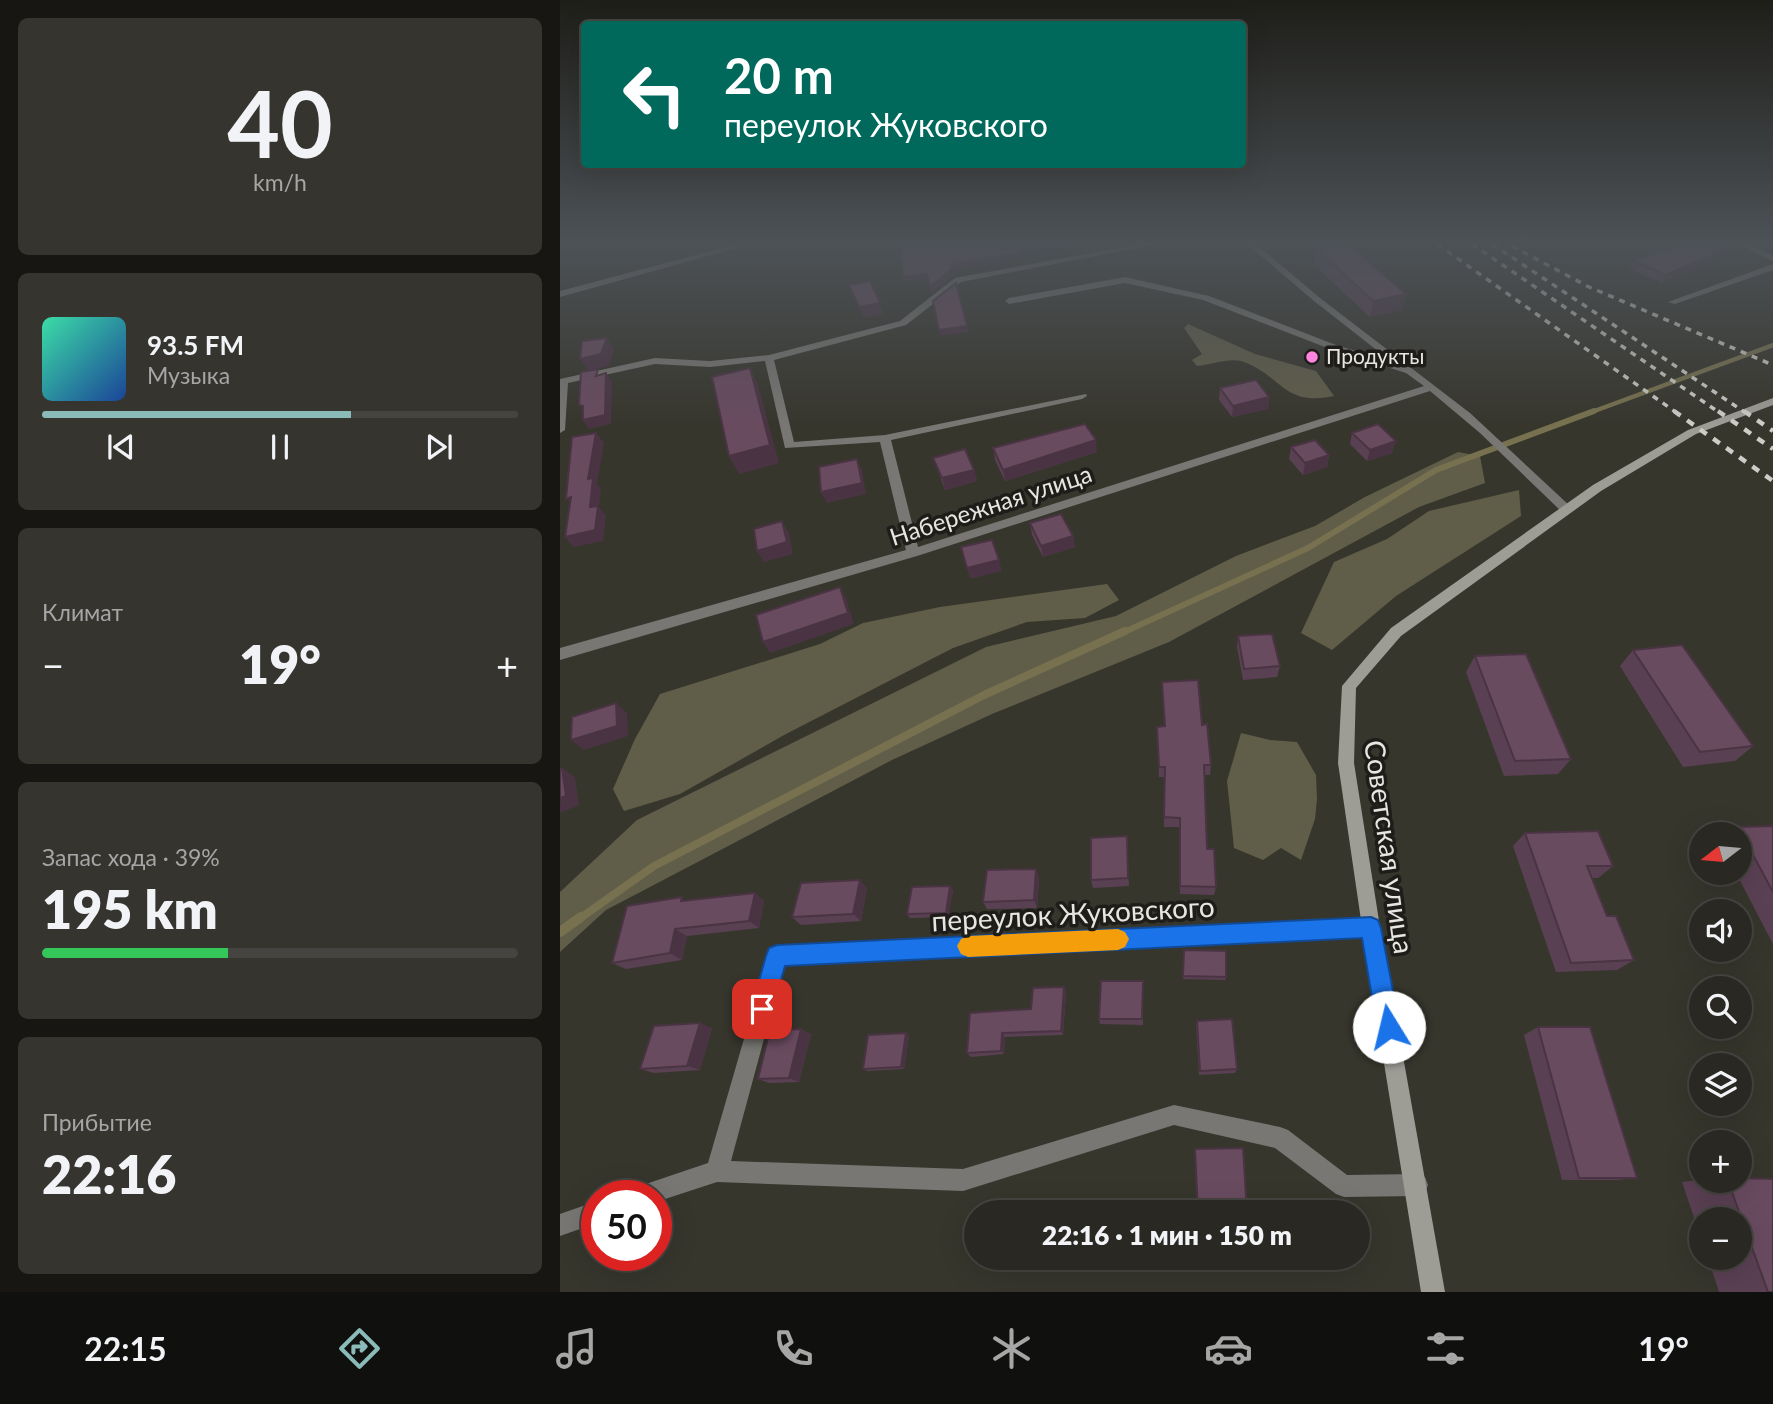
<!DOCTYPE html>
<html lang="ru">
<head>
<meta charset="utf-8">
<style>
  :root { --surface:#292822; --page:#35342f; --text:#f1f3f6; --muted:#a5a6a5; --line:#454440; --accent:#8bbbb9 }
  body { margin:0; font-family:Lato,sans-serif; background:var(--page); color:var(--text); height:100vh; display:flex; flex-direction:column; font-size:26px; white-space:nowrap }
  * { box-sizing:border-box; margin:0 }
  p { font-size:23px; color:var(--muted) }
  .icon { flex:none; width:38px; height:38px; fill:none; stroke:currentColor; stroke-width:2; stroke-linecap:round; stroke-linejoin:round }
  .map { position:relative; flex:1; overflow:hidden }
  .details { display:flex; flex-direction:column; gap:18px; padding:18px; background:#171613; width:560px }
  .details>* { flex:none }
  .guide { position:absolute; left:21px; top:21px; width:665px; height:147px; border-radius:7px; box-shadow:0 7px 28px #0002,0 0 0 2px var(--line); background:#00695c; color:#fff; overflow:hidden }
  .needle { width:46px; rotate:254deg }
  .controls { position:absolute; left:1129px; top:822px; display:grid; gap:14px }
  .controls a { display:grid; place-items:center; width:63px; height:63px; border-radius:50%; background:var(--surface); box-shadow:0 7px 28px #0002,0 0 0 2px var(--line); font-size:35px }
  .speed { position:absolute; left:21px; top:1180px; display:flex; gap:14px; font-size:35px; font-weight:700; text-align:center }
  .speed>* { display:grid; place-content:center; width:91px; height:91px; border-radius:50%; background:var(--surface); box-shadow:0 7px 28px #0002,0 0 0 2px var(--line); line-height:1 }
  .speed .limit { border:10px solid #d22; background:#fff; color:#111 }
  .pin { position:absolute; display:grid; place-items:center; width:60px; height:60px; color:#fff; margin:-30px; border-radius:14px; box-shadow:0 4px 10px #0006 }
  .me { position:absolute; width:77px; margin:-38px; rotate:351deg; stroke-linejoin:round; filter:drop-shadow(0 0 5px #0008) }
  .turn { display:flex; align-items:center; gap:24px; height:147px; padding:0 28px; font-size:32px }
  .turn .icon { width:91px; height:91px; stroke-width:2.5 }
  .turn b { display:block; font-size:49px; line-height:60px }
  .big { font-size:52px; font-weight:800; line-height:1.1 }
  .details .tile { flex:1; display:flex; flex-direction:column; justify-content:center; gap:10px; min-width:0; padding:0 24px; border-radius:10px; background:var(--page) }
  .details .dial { align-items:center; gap:0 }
  .dial b { font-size:91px; line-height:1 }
  .song { display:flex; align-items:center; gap:21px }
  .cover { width:84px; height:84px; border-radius:10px; background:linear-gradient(135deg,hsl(160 70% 55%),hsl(220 70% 35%)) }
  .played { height:7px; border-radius:4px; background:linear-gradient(90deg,var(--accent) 65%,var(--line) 65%) }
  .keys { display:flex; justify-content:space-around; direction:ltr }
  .heat { display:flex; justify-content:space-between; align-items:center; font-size:38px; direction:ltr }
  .charge { height:10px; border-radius:5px; background:linear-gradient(90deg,#34c759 39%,var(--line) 0) }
  .trip { position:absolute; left:404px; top:1200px; width:406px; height:70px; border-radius:35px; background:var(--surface); box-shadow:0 7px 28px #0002,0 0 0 2px var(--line); font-weight:800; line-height:70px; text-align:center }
  .tabs { display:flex; height:112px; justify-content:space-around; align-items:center; background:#10100e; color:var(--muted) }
  .tabs .icon { width:49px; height:49px }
  .tabs .active { color:var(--accent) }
  .tabs b { font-size:32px; color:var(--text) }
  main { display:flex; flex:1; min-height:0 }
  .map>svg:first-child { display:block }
  .green { fill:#605d49 }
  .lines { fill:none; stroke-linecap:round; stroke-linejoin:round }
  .stream-far3 { stroke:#77714f; stroke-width:4.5 }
  .stream-far2 { stroke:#77714f; stroke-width:6 }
  .stream-far1 { stroke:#77714f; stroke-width:8 }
  .stream { stroke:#77714f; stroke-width:10 }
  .street { fill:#787773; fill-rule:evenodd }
  .secondary { fill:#9d9c95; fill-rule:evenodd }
  .rail-far1 { stroke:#cdccc7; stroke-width:3.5; stroke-dasharray:6 6; stroke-linecap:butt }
  .rail { stroke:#cdccc7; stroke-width:4.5; stroke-dasharray:8 8; stroke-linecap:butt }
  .wall { fill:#5a4053 }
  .shaded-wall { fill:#4a3443 }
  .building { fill:#694b60; stroke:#4a3443; stroke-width:2 }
  .route { fill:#1a73e8; stroke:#114b97; stroke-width:2 }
  .slow { fill:#f59e0b }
  .poi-dot { fill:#fe85df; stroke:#1e1d19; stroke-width:2.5 }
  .labels { text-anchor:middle; stroke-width:7; stroke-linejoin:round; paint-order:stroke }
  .far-poi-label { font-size:21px; fill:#e7e6e1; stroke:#1e1d19; text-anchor:start }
  .street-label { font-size:24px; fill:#e7e6e1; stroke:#1e1d19 }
  .near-street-label { font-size:28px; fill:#e7e6e1; stroke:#1e1d19 }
</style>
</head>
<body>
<main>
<section class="details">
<div class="tile dial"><b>40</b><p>km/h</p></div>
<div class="tile">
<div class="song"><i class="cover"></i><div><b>93.5 FM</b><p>Музыка</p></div></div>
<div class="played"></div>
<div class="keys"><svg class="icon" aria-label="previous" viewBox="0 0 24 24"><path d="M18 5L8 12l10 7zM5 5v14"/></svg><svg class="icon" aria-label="pause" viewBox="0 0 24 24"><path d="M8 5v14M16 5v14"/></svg><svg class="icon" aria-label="next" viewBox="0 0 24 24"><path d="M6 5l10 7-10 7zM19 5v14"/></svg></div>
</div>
<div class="tile"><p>Климат</p>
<div class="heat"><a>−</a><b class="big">19°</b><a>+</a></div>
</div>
<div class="tile"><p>Запас хода · 39%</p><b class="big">195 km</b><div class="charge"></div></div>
<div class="tile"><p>Прибытие</p><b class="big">22:16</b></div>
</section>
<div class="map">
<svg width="1213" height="1292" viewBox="0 0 1213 1292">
  <rect width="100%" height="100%" fill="#37362d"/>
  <path class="green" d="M628,324l67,30 61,17 18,25c-52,11 -51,-21 -93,-35 -12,-3 -31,4 -44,5l-5,-6 10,-6 -18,-26z
    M898,452l22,4 5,27 -66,24 -250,135 -177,72 -100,46 -286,150 -46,42v-60l77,-72 349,-173 130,-31 120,-60 79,-30 50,-29z
    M959,490l2,26 -125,80 -64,54 -31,-17 33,-71 53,-23 42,-28z
    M547,584l12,16 -34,18 -58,4 -74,26 -167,86 -106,60 -56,17 -11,-22 22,-50 25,-45 160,-50 43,-21 77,-16z
    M681,733l29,7 27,2 19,33 1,24 -2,20 -14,41 -20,-12 -18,12 -29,-12 -7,-67z"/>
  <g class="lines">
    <path class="stream-far3" d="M1029,413l184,-68"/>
    <path class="stream-far2" d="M562,633l186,-85 128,-78 158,-59"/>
    <path class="stream-far1" d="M19,919l75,-53 330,-171 141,-64"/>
    <path class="stream" d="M0,932l21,-15"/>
    <path class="street" d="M177,244h14l-191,53v-6z
      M580,244h18l-197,38 -55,43 -132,35 20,82 91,-7 201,-41 1,2 -5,3 -191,41 27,107 506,-161 -18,-13 -76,-24 -127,-49 -78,-17 -116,21 -4,-3 4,-3 116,-21 84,19 127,49 56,17 -78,-61 -67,-57h9l64,54 150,115 100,93 2,3 -2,3h-8l-82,-79 -50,-42 -513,165 -357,104v-12l346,-98 -26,-108 -95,6 -20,-87 -55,6 -55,-3 -87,19 -3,47 -5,3v-54l95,-21 55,3 59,-6 131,-34 55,-43z
      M1178,244h11l24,12v5z
      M1213,264v6l-98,34 -7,-2z
      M811,918l6,3 3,6 -3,6 -6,3 -587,29 -53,196 232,8 211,-64 106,22 8,3 59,45 70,-1 8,3 3,8 -3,8 -8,3 -73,1 -8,-3 -61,-46 -101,-23 -211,66 -246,-9 -61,20v-7h-22l3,-8 71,-24 60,-207 2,-7 7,-2z
      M37,1201v22l-37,13v-22z"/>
    <path class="secondary" d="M1213,398v7l-77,29 -95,57 -200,145 -45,52 -2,75 26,164 65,365h-24l-59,-365 -24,-164 4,-77 49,-58 202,-143 95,-55z"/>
    <path class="rail-far1" d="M877,244l240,169
      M912,244l248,169
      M932,244l254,169
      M952,246l77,41 184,78"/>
    <path class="rail" d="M1114,411l99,70
      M1158,411l55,38
      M1184,411l29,20"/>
  </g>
  <path class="wall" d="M756,248l90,46 -4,16 -32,7 -56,-52z
    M1160,257l-58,26 -32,-14 4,-8z
    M660,388l49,9 -1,12 -36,8 -13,-17z
    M792,433l40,20 -25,8 -17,-17z
    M731,447l38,8 -2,12 -24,8 -14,-16z
    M433,448l104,4 -92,29 -10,-21z
    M373,458l41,12 3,11 -32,9z
    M470,523l43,13 2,11 -32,10 -11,-22z
    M678,636l42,30 -3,11 -34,3 -6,-33z
    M1073,650l120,96 -18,15 -52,6 -63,-101z
    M915,656l96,103 -13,15 -54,2 -38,-104z
    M602,682l40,43 9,40 -1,10h-6l3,74 9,38 -2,8 -34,-1 -1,-67h-15l1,-50h-6l-2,-50 8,-1z
    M1213,826v118l-37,-71h4v-38h-14l12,-8z
    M965,833l88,33 -15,12h-6l15,38 27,44 -17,10 -61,2 -43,-126z
    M567,845l2,41 -36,2 -2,-8z
    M479,877l-2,31 -50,1 -4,-7z
    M390,886l3,4 -5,27 -38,1 -3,-4z
    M307,888l-6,33 -60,4 -9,-8z
    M195,893l9,8 -5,27 -72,8 -5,24 -56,9 -14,-6 76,-62z
    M624,950l42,27 -1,3 -42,-1z
    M583,981v44l-43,-1 -1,-5z
    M504,987l2,5 -3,43 -58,2 -1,17 -33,3 -4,-4z
    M637,1021l40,48 -2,4 -36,2 -3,-49z
    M978,1027l99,151 -20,2h-55l-38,-145z
    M152,1028l-12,42 -46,3 -14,-4z
    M251,1034l-12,48 -30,1 -11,-4z
    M349,1036l-5,33 -37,2 -4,-2z
    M635,1149l52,64h-50z
    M1141,1180v1h39l33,111h-54l-11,-34h32v-38h-39v18l-19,-56z"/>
  <path class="shaded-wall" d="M484,244h31l1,3 -53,6 1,5 -71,13 1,5 -23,17 -1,-6 21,-22 69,-18z
    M1164,249l-4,8 -58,26 4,-8z
    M367,274l2,6 -24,3 -2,-6z
    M846,294l-4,16 -32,7 3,-16z
    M320,303l3,11 -20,4 -4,-11z
    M407,326l2,6 -28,4 -2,-6z
    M47,338l7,11 -5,17 -21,4 -8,-11z
    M190,368l8,17 21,78 -40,11 -10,-18z
    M46,373l6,9 -1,42 -22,5 -6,-9z
    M709,397l-1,12 -36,8 1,-11z
    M36,433l8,10 -7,41 4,4 -2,19 7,9 -3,25 -30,6 -8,-10 25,-30 -2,-28z
    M536,440l1,12 -92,29 -2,-11z
    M836,441l-4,12 -25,8 3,-11z
    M769,455l-2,12 -24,8 2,-12z
    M297,459l5,11 4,24 -39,9 -6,-11z
    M414,470l3,11 -32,9 -3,-12z
    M222,521l7,12 4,21 -29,8 -7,-11z
    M513,536l2,11 -32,10 -2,-11z
    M439,560l3,11 -32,8 -3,-11z
    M280,587l6,11 8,26 -84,29 -7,-11z
    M56,703l11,10 1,23 -44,14 -13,-10z
    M2,768l13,9 4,28 -19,8z
    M476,869l3,8 -2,31 -3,-8z
    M300,880l7,8 -6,33 -8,-7z
    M390,886l3,4 -5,27 -2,-4z
    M195,893l9,8 -5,27 -10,-7z
    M115,929l12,7 -5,24 -12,-7z
    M504,987l2,5 -3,43 -2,-4z
    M140,1023l12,5 -12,42 -13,-4z
    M241,1029l10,5 -12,48 -10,-4z
    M346,1033l3,3 -5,33 -3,-2z
    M442,1033l3,4 -1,17 -3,-3z"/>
  <path class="building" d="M340,244h144l-24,3 3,5 -72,13 1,4 -22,18 -3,-13 -24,3z
    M779,244h9l58,50 -33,7 -57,-53z
    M1124,244h29l11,5 -58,26 -32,-14z
    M310,281l10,22 -21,4 -10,-22z
    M396,283l11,43 -28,4 -6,-29z
    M47,338l-6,16 -21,5 2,-18z
    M190,368l20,77 -41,11 -17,-79z
    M38,369l-2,7 10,-3 -1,42 -22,5v-14l-4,-1 2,-33z
    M696,380l13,17 -36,9 -13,-18z
    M525,424l11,16 -93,30 -10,-22z
    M818,424l18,17 -26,9 -18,-17z
    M36,433l-8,46 5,-1 -3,29 8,-1 -3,24 -30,7 6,-40 -5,2 6,-62z
    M755,440l14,15 -24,8 -14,-16z
    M405,449l9,21 -32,8 -9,-20z
    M297,459l5,24 -41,9 -2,-25z
    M501,514l12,22 -32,10 -11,-23z
    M222,521l5,21 -30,9 -3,-22z
    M432,540l7,20 -32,8 -6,-21z
    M280,587l8,26 -85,29 -7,-27z
    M712,634l8,32 -36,3 -6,-33z
    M1122,645l71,101 -53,6 -67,-102z
    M966,654l45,105 -56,2 -40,-105z
    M638,680l4,45 5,-1 4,41h-7l3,84h7l2,38 -36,-1v-68l-16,-1 1,-50h-6l-2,-40 8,-1 -3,-44z
    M56,703l1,23 -46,14 1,-23z
    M2,768l4,28 -6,2v-29z
    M1213,826v66l-35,-65z
    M1038,831l15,35h-26l20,50h9l18,44 -63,3 -46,-130z
    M567,836l1,42 -37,2v-42z
    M476,869l-2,31 -51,2 4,-32z
    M300,880l-7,34 -61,3 9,-34z
    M390,886l-4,27 -39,1 5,-27z
    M195,893l-6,28 -74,8 -5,24 -58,10 15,-57 55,-9 -1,4z
    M624,950l42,1v26l-43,-1z
    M541,981h42l-1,38h-43z
    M504,987l-3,44 -59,2 -1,18 -34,2 3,-40 61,-4 2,-21z
    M672,1019l5,50 -37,2 -3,-50z
    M140,1023l-13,43 -47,3 14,-43z
    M978,1027h52l47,151h-58z
    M241,1029l-12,49 -31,1 12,-49z
    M346,1033l-5,34 -38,2 5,-34z
    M683,1148l4,65h-49l-3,-64z
    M1180,1178l33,1v113h-5l-40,-111h12z"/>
  <linearGradient id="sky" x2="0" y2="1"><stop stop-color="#1e1e19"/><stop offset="0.57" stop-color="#4d5257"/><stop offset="1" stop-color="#4d5257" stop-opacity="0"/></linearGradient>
  <rect width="1213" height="425" fill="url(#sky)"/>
  <path class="route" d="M811,917l7,3 3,8 19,99 -3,8 -8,3 -8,-3 -4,-8 -15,-89 -577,28 -15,51 -8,3 -8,-3 -3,-8 15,-53 3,-8 8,-3z"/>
  <path class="slow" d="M558,929l7,3 4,7 -4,8 -7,3 -150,7 -7,-3 -4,-8 4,-7 7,-3z"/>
  <circle class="poi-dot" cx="752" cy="357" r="7"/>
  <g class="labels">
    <g class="far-poi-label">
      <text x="766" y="364">Продукты</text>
    </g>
    <g class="street-label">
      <text transform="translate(431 506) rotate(-18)" y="8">Набережная улица</text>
    </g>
    <g class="near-street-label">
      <text transform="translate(829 847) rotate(82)" y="10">Советская улица</text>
      <text transform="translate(513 914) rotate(-3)" y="10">переулок Жуковского</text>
    </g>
  </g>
</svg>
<div class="controls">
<a><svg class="needle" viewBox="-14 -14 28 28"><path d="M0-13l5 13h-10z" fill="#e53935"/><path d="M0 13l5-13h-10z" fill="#a5a6a5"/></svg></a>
<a><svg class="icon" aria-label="sound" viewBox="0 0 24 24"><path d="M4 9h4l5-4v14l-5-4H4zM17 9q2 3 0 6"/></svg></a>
<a><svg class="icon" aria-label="search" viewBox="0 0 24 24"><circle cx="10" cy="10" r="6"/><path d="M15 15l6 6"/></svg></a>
<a><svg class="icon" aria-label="layers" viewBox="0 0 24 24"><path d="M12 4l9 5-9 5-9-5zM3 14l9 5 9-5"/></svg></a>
<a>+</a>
<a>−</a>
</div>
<div class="speed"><div class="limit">50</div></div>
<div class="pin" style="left:202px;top:1009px;background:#d93025"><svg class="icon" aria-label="arrive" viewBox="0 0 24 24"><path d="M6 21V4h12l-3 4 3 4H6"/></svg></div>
<svg class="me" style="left:829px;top:1027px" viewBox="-20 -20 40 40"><circle r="19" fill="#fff"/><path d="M0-13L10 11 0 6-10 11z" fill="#1a73e8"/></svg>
<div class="trip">22:16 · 1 мин · 150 m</div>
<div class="guide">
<div class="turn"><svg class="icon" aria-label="left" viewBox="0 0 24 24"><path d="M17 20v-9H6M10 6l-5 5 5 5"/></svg><div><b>20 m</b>переулок Жуковского</div></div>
</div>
</div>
</main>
<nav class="tabs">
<b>22:15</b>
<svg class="icon active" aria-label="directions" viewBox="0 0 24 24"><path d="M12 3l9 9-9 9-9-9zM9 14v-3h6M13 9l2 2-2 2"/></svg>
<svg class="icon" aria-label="music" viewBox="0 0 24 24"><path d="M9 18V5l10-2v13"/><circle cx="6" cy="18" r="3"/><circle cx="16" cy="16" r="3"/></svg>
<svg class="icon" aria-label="phone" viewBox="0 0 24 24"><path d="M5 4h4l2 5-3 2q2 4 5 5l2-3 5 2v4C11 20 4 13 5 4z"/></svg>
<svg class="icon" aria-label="climate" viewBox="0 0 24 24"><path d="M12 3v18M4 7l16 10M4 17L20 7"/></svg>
<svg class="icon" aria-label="car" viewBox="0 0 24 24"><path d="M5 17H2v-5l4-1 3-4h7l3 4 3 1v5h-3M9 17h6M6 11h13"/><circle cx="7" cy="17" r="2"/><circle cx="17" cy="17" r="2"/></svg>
<svg class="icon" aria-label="filters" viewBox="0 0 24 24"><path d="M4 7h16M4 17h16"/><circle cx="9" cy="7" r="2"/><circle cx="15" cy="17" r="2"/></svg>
<b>19°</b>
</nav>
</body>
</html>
